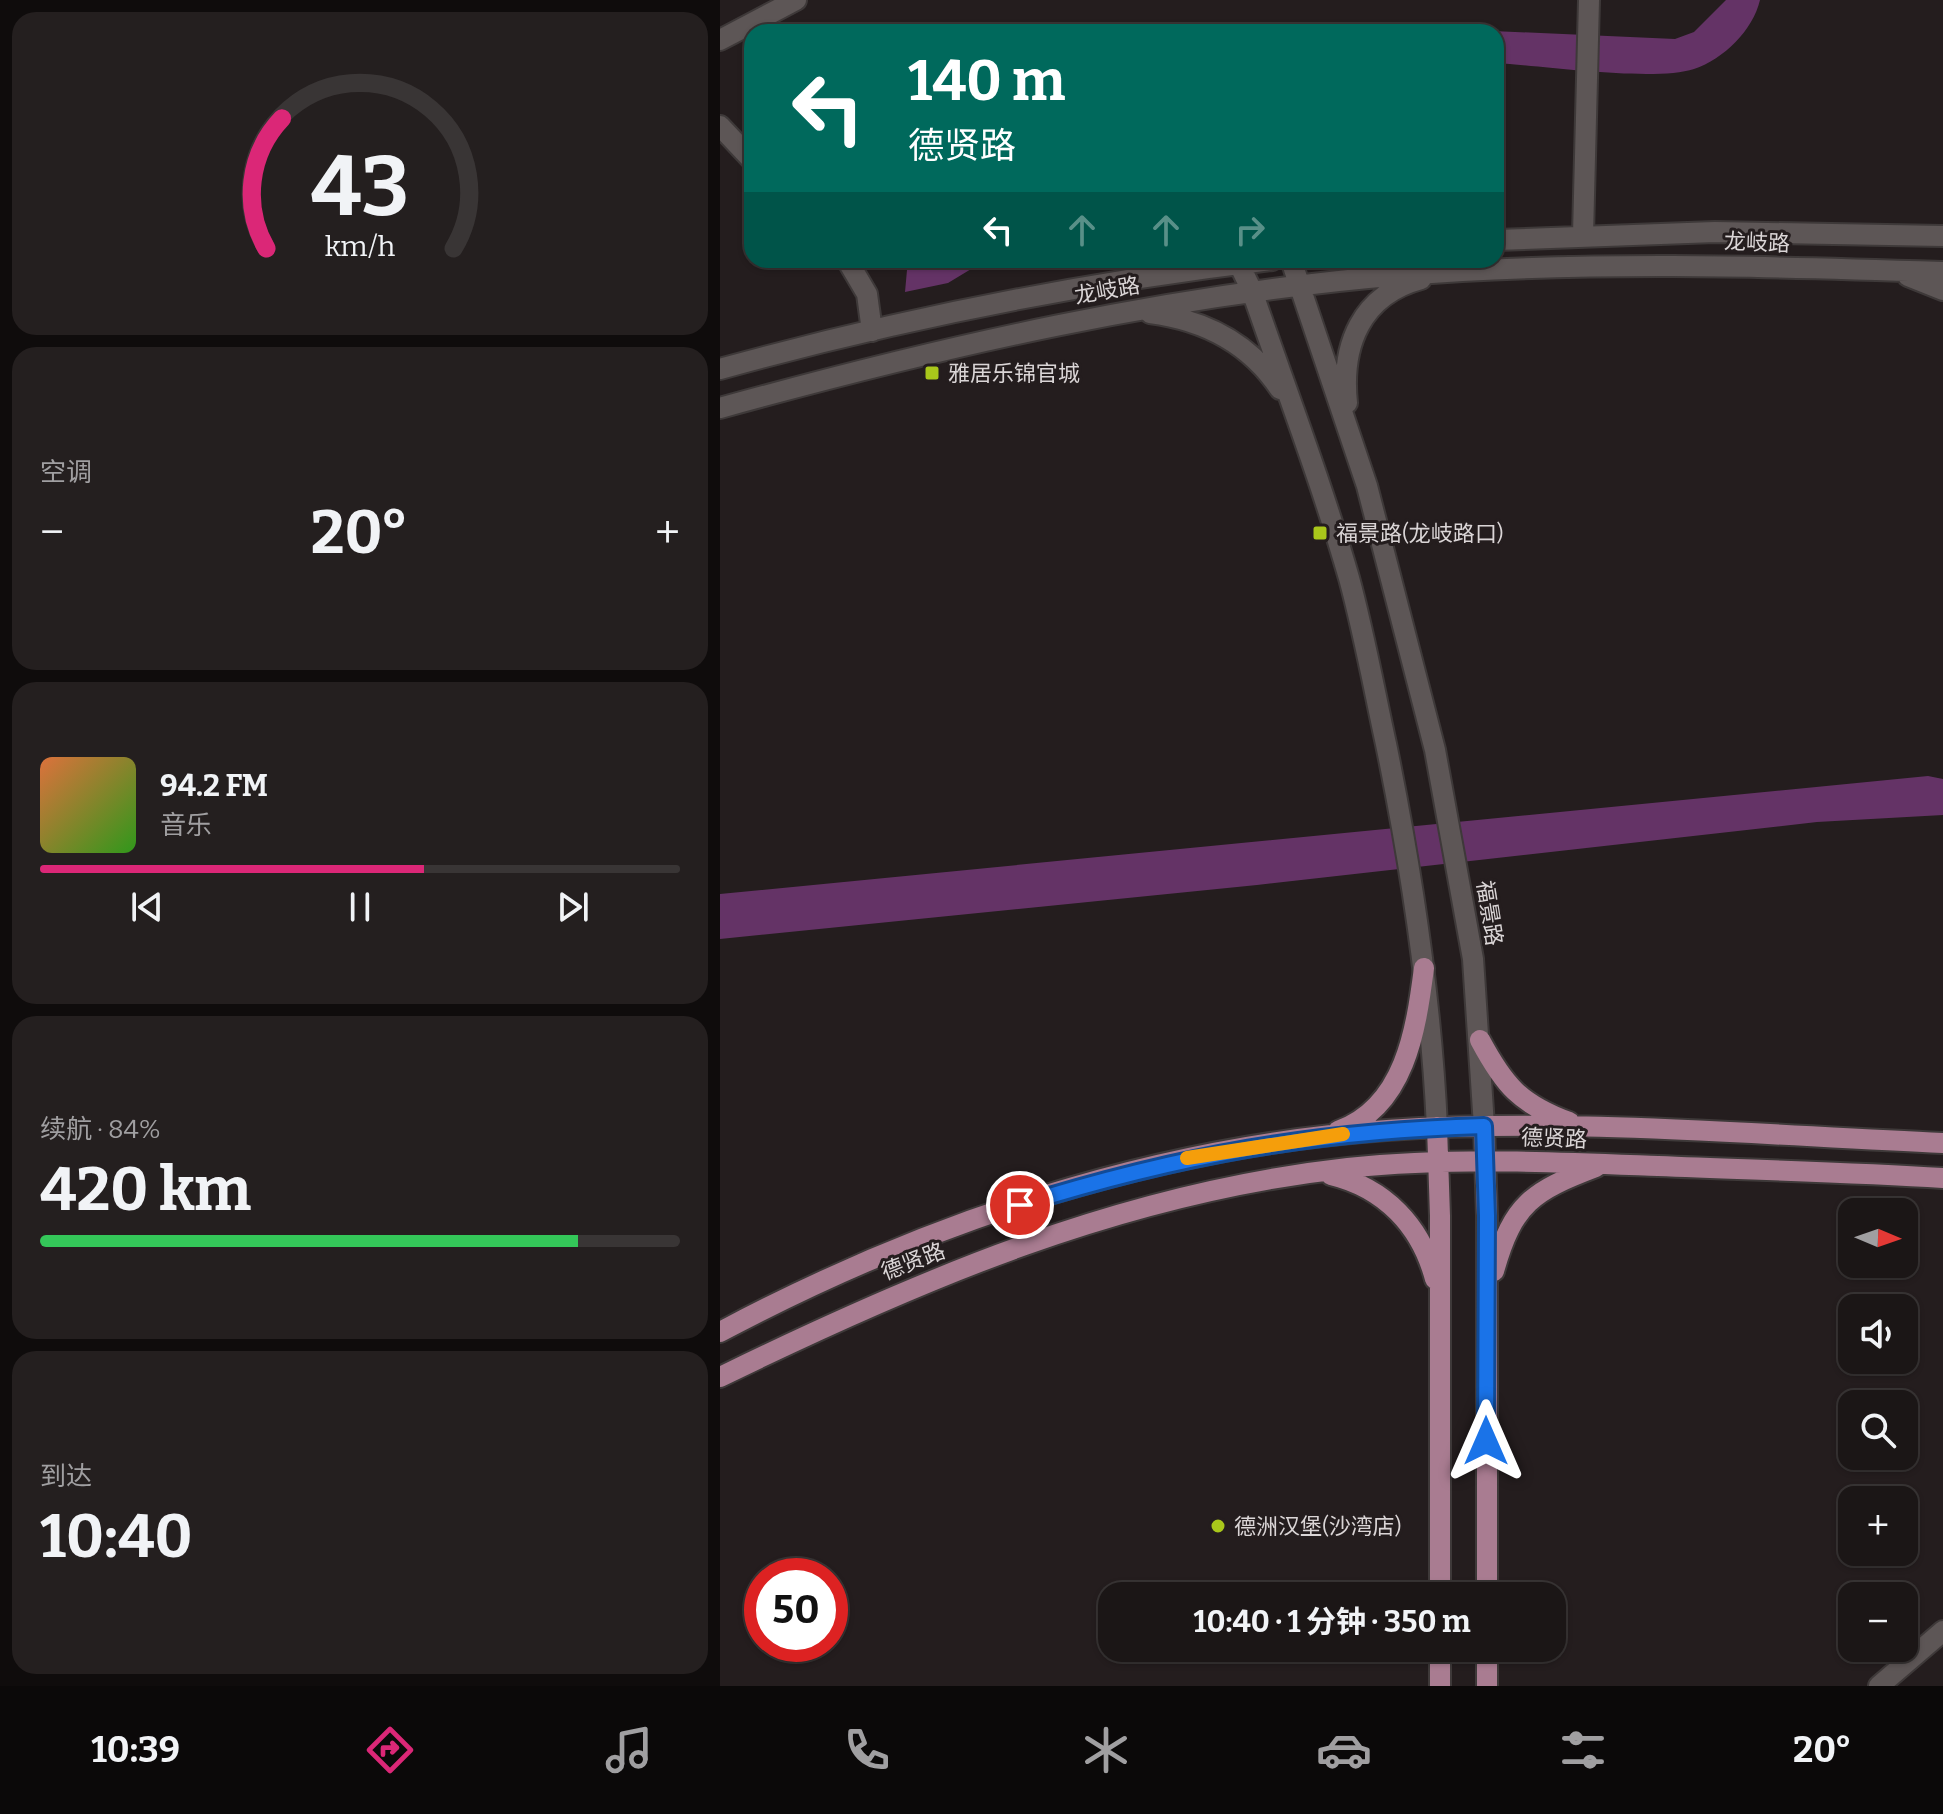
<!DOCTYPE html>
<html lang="zh">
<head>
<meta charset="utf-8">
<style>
  :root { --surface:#1b1616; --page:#241f1f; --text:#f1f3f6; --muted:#a09fa1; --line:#393535; --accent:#db2777 }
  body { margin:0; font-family:Bitter,"Noto Sans SC",serif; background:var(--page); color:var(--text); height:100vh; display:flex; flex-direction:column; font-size:30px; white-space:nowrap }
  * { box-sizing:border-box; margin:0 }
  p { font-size:26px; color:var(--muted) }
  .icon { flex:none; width:44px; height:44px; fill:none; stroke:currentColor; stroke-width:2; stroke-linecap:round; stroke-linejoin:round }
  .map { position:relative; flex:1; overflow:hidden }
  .sheet { display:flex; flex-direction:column; gap:12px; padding:12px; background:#0f0c0c; width:720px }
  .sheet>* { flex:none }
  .top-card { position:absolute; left:24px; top:24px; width:760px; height:244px; border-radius:24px; box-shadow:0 2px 6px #0004,0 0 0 2px var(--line); background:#00695c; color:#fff; overflow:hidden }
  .needle { width:52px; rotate:92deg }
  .tools { position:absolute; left:1118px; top:1198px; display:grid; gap:16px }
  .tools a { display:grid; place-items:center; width:80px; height:80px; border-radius:16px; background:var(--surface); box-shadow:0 2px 6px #0004,0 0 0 2px var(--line); font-size:40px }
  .speed { position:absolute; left:24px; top:1558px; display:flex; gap:16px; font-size:40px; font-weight:700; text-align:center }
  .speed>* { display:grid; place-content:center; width:104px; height:104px; border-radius:50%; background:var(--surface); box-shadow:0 2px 6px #0004,0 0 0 2px var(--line); line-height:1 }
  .speed .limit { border:12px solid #d22; background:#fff; color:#111 }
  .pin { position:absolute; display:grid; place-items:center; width:68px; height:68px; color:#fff; margin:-34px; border:4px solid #fff; border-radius:50%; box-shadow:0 2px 8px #0007 }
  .me { position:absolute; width:88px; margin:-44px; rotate:0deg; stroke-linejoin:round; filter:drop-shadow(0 0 6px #0008) }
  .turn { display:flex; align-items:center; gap:28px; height:168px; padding:0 32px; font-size:36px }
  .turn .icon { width:104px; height:104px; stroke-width:2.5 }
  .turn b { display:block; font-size:56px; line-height:68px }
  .lanes { display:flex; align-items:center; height:76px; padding:0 32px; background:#0003; justify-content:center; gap:40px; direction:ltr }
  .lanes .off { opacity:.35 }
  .big { font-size:60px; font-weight:700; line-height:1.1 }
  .sheet .tile { flex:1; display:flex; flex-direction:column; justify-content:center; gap:12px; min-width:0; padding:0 28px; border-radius:24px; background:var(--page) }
  .sheet .dial { align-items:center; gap:0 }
  .dial svg { height:208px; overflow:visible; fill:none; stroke:var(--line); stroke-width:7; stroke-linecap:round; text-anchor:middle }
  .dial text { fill:var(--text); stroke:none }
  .song { display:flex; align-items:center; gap:24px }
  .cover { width:96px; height:96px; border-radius:12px; background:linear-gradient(135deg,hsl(20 70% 55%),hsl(110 70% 35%)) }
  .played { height:8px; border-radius:4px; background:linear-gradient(90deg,var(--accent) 60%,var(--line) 60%) }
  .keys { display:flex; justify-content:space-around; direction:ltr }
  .heat { display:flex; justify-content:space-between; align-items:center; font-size:44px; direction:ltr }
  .charge { height:12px; border-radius:6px; background:linear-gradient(90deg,#34c759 84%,var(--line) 0) }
  .trip { position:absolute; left:378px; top:1582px; width:468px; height:80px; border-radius:24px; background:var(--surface); box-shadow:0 2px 6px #0004,0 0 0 2px var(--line); font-weight:700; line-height:80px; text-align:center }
  .menu { display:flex; height:128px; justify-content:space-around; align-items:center; background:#0b0909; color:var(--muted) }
  .menu .icon { width:56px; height:56px }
  .menu .active { color:var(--accent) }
  .menu b { font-size:36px; color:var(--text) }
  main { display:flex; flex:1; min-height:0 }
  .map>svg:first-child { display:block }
  .water { fill:#643366 }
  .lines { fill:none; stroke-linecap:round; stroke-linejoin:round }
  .minor-casing { stroke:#3e3939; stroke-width:24 }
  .major-casing { stroke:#3e3939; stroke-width:24 }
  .minor { stroke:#5d5656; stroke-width:20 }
  .major { stroke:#a97c91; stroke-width:20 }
  .route-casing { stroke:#114b97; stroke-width:20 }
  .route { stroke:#1a73e8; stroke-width:14 }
  .slow { stroke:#f59e0b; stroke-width:14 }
  .poi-dot { fill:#a9c71b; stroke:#241d1e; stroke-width:3 }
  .labels { text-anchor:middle; stroke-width:6; stroke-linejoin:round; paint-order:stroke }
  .street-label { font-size:22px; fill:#dad5d6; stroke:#241d1e }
  .poi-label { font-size:22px; fill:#dad5d6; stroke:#241d1e; text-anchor:start }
</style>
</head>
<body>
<main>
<section class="sheet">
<div class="tile dial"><svg viewBox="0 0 100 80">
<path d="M14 69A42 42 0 1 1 86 69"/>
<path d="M14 69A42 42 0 0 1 20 19" stroke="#db2777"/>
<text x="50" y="56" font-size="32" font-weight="700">43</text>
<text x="50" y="72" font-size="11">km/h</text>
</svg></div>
<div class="tile"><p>空调</p>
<div class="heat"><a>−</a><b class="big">20°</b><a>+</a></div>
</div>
<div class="tile">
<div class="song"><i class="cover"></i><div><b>94.2 FM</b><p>音乐</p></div></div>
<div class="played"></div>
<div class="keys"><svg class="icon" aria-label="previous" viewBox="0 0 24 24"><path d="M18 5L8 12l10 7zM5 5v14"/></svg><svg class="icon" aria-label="pause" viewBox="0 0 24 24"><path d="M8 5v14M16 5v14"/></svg><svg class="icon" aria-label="next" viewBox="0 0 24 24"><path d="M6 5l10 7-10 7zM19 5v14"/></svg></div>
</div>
<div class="tile"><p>续航 · 84%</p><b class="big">420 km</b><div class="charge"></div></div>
<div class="tile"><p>到达</p><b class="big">10:40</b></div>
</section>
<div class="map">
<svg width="1223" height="1686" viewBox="0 0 1223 1686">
  <rect width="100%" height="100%" fill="#241d1e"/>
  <path class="water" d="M1006,0h34c-7,30 -36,59 -66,69 -40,13 -151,-3 -198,-6v-31h-183l17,-6 29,-1 316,14 19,-7z
    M180,260h86l-38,23 -43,9 2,-22 -7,-1z
    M1208,776l15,3v36l-126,7 -560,63 -537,54v-45z"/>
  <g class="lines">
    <defs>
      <path id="minor" d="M0,40l76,-40
        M0,126l32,34
        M863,235l6,-235
        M776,240l219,-8 228,4
        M127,260l20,34 5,37
        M571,260l76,226 68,264 38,209 11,167
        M519,264l13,27c33,96 69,190 97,287 15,55 25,111 37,166 26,127 45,254 51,383
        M1188,276l35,14
        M430,313c54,7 99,29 130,76
        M0,369c180,-50 366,-87 552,-109
        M627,403c-6,-58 14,-108 74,-124
        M0,408c224,-62 450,-114 682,-133 181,-14 361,-9 541,-3
        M1159,1686l64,-55"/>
      <path id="major" d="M760,1040c24,45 40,64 89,82
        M764,1126l3,90v380
        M717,1127l3,89v380
        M618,1131c67,-24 78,-101 86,-163
        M611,1175c54,13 90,51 104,104
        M774,1271c19,-68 39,-80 102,-104
        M0,1332c205,-109 434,-186 667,-202 185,-12 371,5 556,13
        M0,1377c201,-98 402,-184 628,-209 104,-11 206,-6 310,-2 95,4 190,6 285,12
        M720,1648v38
        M767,1648v38"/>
    </defs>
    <use href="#minor" class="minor-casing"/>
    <use href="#major" class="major-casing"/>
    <use href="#minor" class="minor"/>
    <use href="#major" class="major"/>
  </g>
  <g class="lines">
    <defs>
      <path id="route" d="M300,1205c160,-50 295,-74 464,-79l3,90 -1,225"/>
    </defs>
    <use href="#route" class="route-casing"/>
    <use href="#route" class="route"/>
    <path class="slow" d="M467,1158l156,-24"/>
  </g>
  <g class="poi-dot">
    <rect x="204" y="365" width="16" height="16" rx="4"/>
    <rect x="592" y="525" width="16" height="16" rx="4"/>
    <circle cx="498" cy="1526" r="8"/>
  </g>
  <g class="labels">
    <g class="street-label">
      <text transform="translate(1037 242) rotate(2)" y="8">龙岐路</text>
      <text transform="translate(387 290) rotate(-10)" y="8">龙岐路</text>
      <text transform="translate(770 913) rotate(81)" y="8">福景路</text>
      <text transform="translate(834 1138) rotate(2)" y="8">德贤路</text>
      <text transform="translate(193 1261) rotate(-21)" y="8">德贤路</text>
    </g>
    <g class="poi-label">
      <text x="228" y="381">雅居乐锦官城</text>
      <text x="616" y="541">福景路(龙岐路口)</text>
      <text x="514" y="1534">德洲汉堡(沙湾店)</text>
    </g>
  </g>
</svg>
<div class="tools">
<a><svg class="needle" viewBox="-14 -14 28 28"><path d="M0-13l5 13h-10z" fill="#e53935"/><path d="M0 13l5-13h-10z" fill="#a09fa1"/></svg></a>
<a><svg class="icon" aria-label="sound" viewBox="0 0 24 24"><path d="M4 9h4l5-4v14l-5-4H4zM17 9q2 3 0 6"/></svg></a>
<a><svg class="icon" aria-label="search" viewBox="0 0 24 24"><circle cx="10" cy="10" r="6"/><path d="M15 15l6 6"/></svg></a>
<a>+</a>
<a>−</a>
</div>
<div class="speed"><div class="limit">50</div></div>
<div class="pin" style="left:300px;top:1205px;background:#d93025"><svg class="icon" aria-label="arrive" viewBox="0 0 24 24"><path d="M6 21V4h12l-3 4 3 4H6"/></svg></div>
<svg class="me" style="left:766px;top:1441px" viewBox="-20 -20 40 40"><path d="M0-17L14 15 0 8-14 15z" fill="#1a73e8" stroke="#fff" stroke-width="4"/></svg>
<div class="trip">10:40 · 1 分钟 · 350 m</div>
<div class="top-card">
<div class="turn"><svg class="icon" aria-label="left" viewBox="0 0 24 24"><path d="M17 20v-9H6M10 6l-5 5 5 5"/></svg><div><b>140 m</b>德贤路</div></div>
<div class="lanes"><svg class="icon" aria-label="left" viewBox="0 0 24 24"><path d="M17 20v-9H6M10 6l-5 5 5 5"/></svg><svg class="icon off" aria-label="ahead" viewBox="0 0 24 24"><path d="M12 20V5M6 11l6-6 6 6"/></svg><svg class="icon off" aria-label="ahead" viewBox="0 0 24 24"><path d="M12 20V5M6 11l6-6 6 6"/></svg><svg class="icon off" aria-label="right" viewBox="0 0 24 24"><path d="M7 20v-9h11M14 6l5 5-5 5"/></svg></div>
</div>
</div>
</main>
<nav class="menu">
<b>10:39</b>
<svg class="icon active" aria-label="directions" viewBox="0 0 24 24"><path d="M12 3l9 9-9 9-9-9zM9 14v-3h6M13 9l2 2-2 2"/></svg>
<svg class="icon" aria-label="music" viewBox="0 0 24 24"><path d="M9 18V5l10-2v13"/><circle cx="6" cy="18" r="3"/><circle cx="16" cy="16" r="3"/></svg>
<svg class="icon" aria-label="phone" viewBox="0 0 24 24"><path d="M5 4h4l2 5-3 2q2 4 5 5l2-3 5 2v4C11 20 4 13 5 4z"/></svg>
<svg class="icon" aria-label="climate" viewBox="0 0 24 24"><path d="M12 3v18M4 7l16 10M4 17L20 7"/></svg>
<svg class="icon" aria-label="car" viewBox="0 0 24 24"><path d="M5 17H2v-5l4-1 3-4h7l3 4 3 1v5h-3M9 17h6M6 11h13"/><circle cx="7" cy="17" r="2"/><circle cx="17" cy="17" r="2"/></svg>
<svg class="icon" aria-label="filters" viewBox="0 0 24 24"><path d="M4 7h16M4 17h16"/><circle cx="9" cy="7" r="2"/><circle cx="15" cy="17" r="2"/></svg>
<b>20°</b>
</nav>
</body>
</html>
